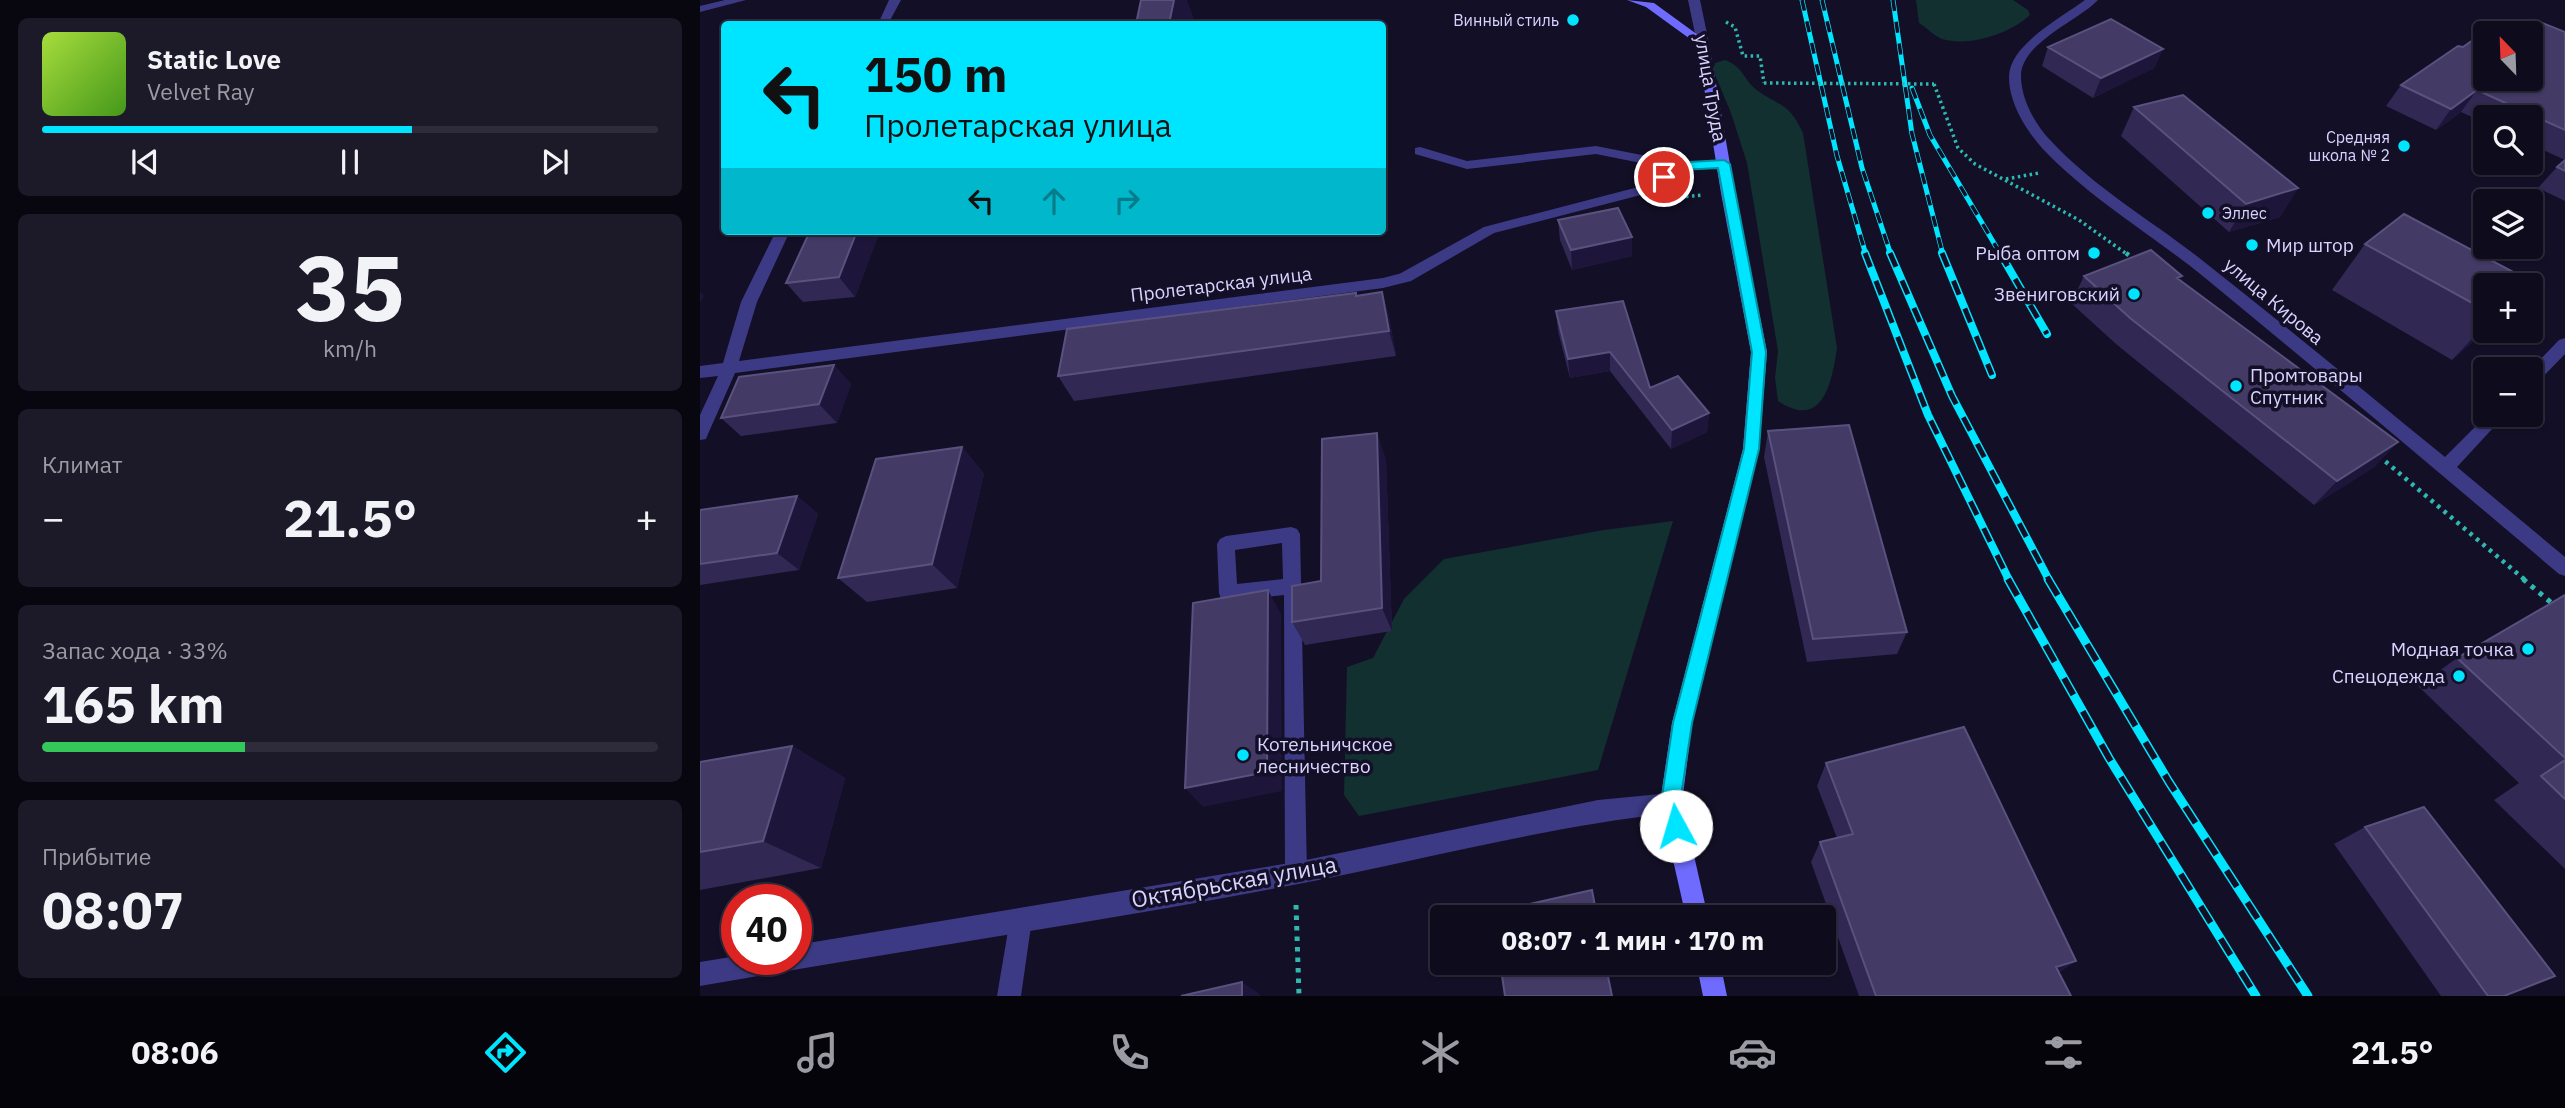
<!DOCTYPE html>
<html lang="ru">
<head>
<meta charset="utf-8">
<style>
  :root { --surface:#0e0b1c; --page:#1c1929; --text:#f1f3f6; --muted:#9b9ba3; --line:#2e2b3b; --accent:#00e5ff }
  body { margin:0; font-family:"IBM Plex Sans",sans-serif; background:var(--page); color:var(--text); height:100vh; display:flex; flex-direction:column; font-size:26px; white-space:nowrap }
  * { box-sizing:border-box; margin:0 }
  p { font-size:23px; color:var(--muted) }
  .icon { flex:none; width:38px; height:38px; fill:none; stroke:currentColor; stroke-width:2; stroke-linecap:round; stroke-linejoin:round }
  .map { position:relative; flex:1; overflow:hidden }
  .details { display:flex; flex-direction:column; gap:18px; padding:18px; background:#08060f; width:700px }
  .details>* { flex:none }
  .guide { position:absolute; left:21px; top:21px; width:665px; height:214px; border-radius:7px; box-shadow:0 2px 5px #0004,0 0 0 2px var(--line); background:#00e5ff; color:#111; overflow:hidden }
  .needle { width:46px; rotate:337deg }
  .controls { position:absolute; left:1773px; top:21px; display:grid; gap:14px }
  .controls a { display:grid; place-items:center; width:70px; height:70px; border-radius:7px; background:var(--surface); box-shadow:0 2px 5px #0004,0 0 0 2px var(--line); font-size:35px }
  .speed { position:absolute; left:21px; top:884px; display:flex; gap:14px; font-size:35px; font-weight:700; text-align:center }
  .speed>* { display:grid; place-content:center; width:91px; height:91px; border-radius:50%; background:var(--surface); box-shadow:0 2px 5px #0004,0 0 0 2px var(--line); line-height:1 }
  .speed .limit { border:10px solid #d22; background:#fff; color:#111 }
  .pin { position:absolute; display:grid; place-items:center; width:60px; height:60px; color:#fff; margin:-30px; border:4px solid #fff; border-radius:50%; box-shadow:0 2px 7px #0007 }
  .me { position:absolute; width:77px; margin:-38px; rotate:354deg; stroke-linejoin:round; filter:drop-shadow(0 0 5px #0008) }
  .turn { display:flex; align-items:center; gap:24px; height:147px; padding:0 28px; font-size:32px }
  .turn .icon { width:91px; height:91px; stroke-width:2.5 }
  .turn b { display:block; font-size:49px; line-height:60px }
  .lanes { display:flex; align-items:center; height:66px; padding:0 28px; background:#0003; justify-content:center; gap:35px; direction:ltr }
  .lanes .off { opacity:.35 }
  .big { font-size:52px; font-weight:700; line-height:1.1 }
  .details .tile { flex:1; display:flex; flex-direction:column; justify-content:center; gap:10px; min-width:0; padding:0 24px; border-radius:10px; background:var(--page) }
  .details .dial { align-items:center; gap:0 }
  .dial b { font-size:91px; line-height:1 }
  .song { display:flex; align-items:center; gap:21px }
  .cover { width:84px; height:84px; border-radius:10px; background:linear-gradient(135deg,hsl(80 70% 55%),hsl(100 70% 35%)) }
  .played { height:7px; border-radius:4px; background:linear-gradient(90deg,var(--accent) 60%,var(--line) 60%) }
  .keys { display:flex; justify-content:space-around; direction:ltr }
  .heat { display:flex; justify-content:space-between; align-items:center; font-size:38px; direction:ltr }
  .charge { height:10px; border-radius:5px; background:linear-gradient(90deg,#34c759 33%,var(--line) 0) }
  .trip { position:absolute; left:730px; top:905px; width:406px; height:70px; border-radius:7px; background:var(--surface); box-shadow:0 2px 5px #0004,0 0 0 2px var(--line); font-weight:700; line-height:70px; text-align:center }
  .dock { display:flex; height:112px; justify-content:space-around; align-items:center; background:#06040b; color:var(--muted) }
  .dock .icon { width:49px; height:49px }
  .dock .selected { color:var(--accent) }
  .dock b { font-size:32px; color:var(--text) }
  main { display:flex; flex:1; min-height:0 }
  .map>svg:first-child { display:block }
  .green { fill:#12302f }
  .lines { fill:none; stroke-linecap:round; stroke-linejoin:round }
  .path-far2 { stroke:#2fb8b0; stroke-width:3.5; stroke-dasharray:2.5 3.5; stroke-linecap:butt }
  .path-far1 { stroke:#2fb8b0; stroke-width:4.5; stroke-dasharray:3.5 5; stroke-linecap:butt }
  .path { stroke:#2fb8b0; stroke-width:5; stroke-dasharray:4.5 6; stroke-linecap:butt }
  .lane { fill:#3d3a85; fill-rule:evenodd }
  .street { fill:#3d3a85; fill-rule:evenodd }
  .secondary { fill:#6f6bff; fill-rule:evenodd }
  .rail-far2-casing { stroke:#00e5ff; stroke-width:5 }
  .rail-far1-casing { stroke:#00e5ff; stroke-width:8 }
  .rail-casing { stroke:#00e5ff; stroke-width:9 }
  .rail-far2 { stroke:#130f26; stroke-width:3.5; stroke-dasharray:11; stroke-linecap:butt }
  .rail-far1 { stroke:#130f26; stroke-width:5; stroke-dasharray:15; stroke-linecap:butt }
  .rail { stroke:#130f26; stroke-width:6; stroke-dasharray:19; stroke-linecap:butt }
  .path-bridge { stroke:#2fb8b0; stroke-width:3.5; stroke-dasharray:2.5 3.5; stroke-linecap:butt }
  .wall { fill:#312854 }
  .shaded-wall { fill:#1d163a }
  .building { fill:#433a66; stroke:#5a527e; stroke-width:2 }
  .route { fill:#00e5ff; stroke:#0095a6; stroke-width:2 }
  .poi-dot { fill:#00e5ff; stroke:#130f26; stroke-width:2.5 }
  .labels { text-anchor:middle; stroke-width:7; stroke-linejoin:round; paint-order:stroke }
  .far-poi-label { font-size:16px; fill:#d9d4ff; stroke:#130f26; text-anchor:end }
  .street-label { font-size:19px; fill:#d9d4ff; stroke:#130f26 }
  .poi-label { font-size:19px; fill:#d9d4ff; stroke:#130f26; text-anchor:end }
  .near-street-label { font-size:23px; fill:#d9d4ff; stroke:#130f26 }
</style>
</head>
<body>
<main>
<section class="details">
<div class="tile">
<div class="song"><i class="cover"></i><div><b>Static Love</b><p>Velvet Ray</p></div></div>
<div class="played"></div>
<div class="keys"><svg class="icon" aria-label="previous" viewBox="0 0 24 24"><path d="M18 5L8 12l10 7zM5 5v14"/></svg><svg class="icon" aria-label="pause" viewBox="0 0 24 24"><path d="M8 5v14M16 5v14"/></svg><svg class="icon" aria-label="next" viewBox="0 0 24 24"><path d="M6 5l10 7-10 7zM19 5v14"/></svg></div>
</div>
<div class="tile dial"><b>35</b><p>km/h</p></div>
<div class="tile"><p>Климат</p>
<div class="heat"><a>−</a><b class="big">21.5°</b><a>+</a></div>
</div>
<div class="tile"><p>Запас хода · 33%</p><b class="big">165 km</b><div class="charge"></div></div>
<div class="tile"><p>Прибытие</p><b class="big">08:07</b></div>
</section>
<div class="map">
<svg width="1865" height="996" viewBox="0 0 1865 996">
  <rect width="100%" height="100%" fill="#130f26"/>
  <path class="green" d="M1216,0h97l15,10 2,5c-20,19 -61,32 -88,24 -8,-3 -16,-12 -23,-16z
    M1025,60c18,6 19,21 33,31 23,16 31,12 45,42l34,215c-5,34 -14,83 -59,53l-3,-23 3,-27 -31,-188 -16,-50 -18,-43 2,-7z
    M973,521l-75,249 -239,46 -15,-21 3,-128 26,-9 31,-59 40,-40 160,-29z"/>
  <g class="lines">
    <path class="path-far2" d="M1026,22l9,5 8,29h17l4,27
      M1234,84l24,64 17,16 104,56 49,35
      M1306,179l33,-6
      M980,197l23,-2"/>
    <path class="path-far1" d="M1426,253l9,7
      M1679,456l146,124"/>
    <path class="path" d="M1823,579l31,26
      M596,905l3,91"/>
    <path class="lane" d="M896,146l81,16 47,-2 7,4 -7,4 -44,2 -24,21 -162,42 -83,48h-10l-2,-4 2,-4 83,-46 162,-42 20,-17 -70,-14 -129,15 -52,-15v-6l5,-1 47,14z
      M591,527l6,2 3,5 7,339 -3,8 -8,3 -8,-3 -3,-8 -1,-278 -56,6 -7,-2 -2,-6 -2,-49 3,-5 6,-3zM582,543l1,36 -46,5 -2,-34z
      M321,908l8,3 3,8 -11,77h-24l13,-77 3,-8z"/>
    <path class="street" d="M25,0h21l-46,12v-6z
      M189,0h12l-13,24h-10z
      M988,0h12l9,43 -2,3 -10,-3z
      M1385,0h13c-20,21 -77,43 -77,76 0,24 15,50 31,66 42,45 97,77 146,115 83,65 165,133 247,200l42,-42h18l-48,52 108,90v19l-6,-2c-118,-100 -236,-199 -355,-297 -53,-43 -115,-79 -162,-129 -16,-18 -33,-45 -33,-71 0,-32 53,-60 76,-77z
      M76,231h14l-33,71 -18,59 644,-83 23,-6 7,5 -2,4 -28,7 -648,85 -27,61 -2,5 -6,1v-25l18,-39 -18,2v-12l23,-3 18,-61z
      M1865,338v16l-29,30 -6,2v-16l29,-30z
      M971,793l8,3 3,7 -3,7 -8,3c-126,14 -249,47 -373,71 -198,38 -400,67 -598,102v-24l37,-6v3h59v-14l500,-83 302,-62z"/>
    <path class="secondary" d="M927,0l27,3 55,40 26,150 32,159 -8,97 -67,274 -10,80 26,114h-22l-26,-114 12,-80 71,-274 8,-97 -30,-159 -24,-149 -51,-37z
      M996,962h24l7,34h-24z"/>
    <defs>
      <path id="rail-far2" d="M1102,0l35,156 29,99
        M1122,0l40,168 29,87
        M1193,0l19,134 31,121
        M1212,88l18,47 71,120"/>
      <path id="rail-far1" d="M1165,253l63,162 81,165
        M1190,253l62,143 97,184
        M1242,253l50,122
        M1300,253l47,81"/>
      <path id="rail" d="M1308,579l101,179 147,238
        M1348,579l121,203 139,214"/>
    </defs>
    <use href="#rail-far2" class="rail-far2-casing"/>
    <use href="#rail-far1" class="rail-far1-casing"/>
    <use href="#rail" class="rail-casing"/>
    <use href="#rail-far2" class="rail-far2"/>
    <use href="#rail-far1" class="rail-far1"/>
    <use href="#rail" class="rail"/>
    <path class="path-bridge" d="M1064,83l170,1"/>
  </g>
  <path class="wall" d="M1865,32v128l-35,-16v-27h-45v6l-24,-11 -25,18 -50,-24 15,-21 84,-6z
    M1348,47l115,2 -9,19 -61,30 -51,-32z
    M1434,107l164,81 -18,29 -51,15 -108,-96z
    M682,144l4,16 1,42h-5z
    M1865,160v41l-27,-13 19,-21z
    M858,220l74,36 -60,14 -12,-30z
    M110,231h70l-25,66 -52,5 -17,-19z
    M1665,244l120,41v46l-33,29 -120,-70z
    M1384,276l96,4 218,162 -24,25 -60,38 -198,-161 -45,-41z
    M682,292l7,25 7,39 -322,45 -16,-25 298,-83 1,3z
    M923,301l27,87 59,25 -2,19 -36,17 -61,-78 -40,7 -12,-47 -2,-20z
    M134,365l17,19 -14,39 -96,13 -20,-18z
    M1068,431l139,201 -10,22 -90,8 -43,-205z
    M262,447l22,27 -27,114 -90,14 -29,-24z
    M686,459l6,172 -87,14 -13,-23 29,-41z
    M97,496l21,18 -19,56 -99,15v-75z
    M1865,595v274l-71,-69 25,-17 -101,-97 39,-28z
    M92,746l53,32 -24,90 -121,22v-128z
    M1126,763l250,198 -17,11 12,24h-212l-48,-134 9,-20 17,-4 -20,-52z
    M1665,827l139,169h-63l-107,-152z"/>
  <path class="shaded-wall" d="M474,0h13l8,22 -1,2h-25z
    M1463,49l-9,19 -61,30 8,-20z
    M1777,90l-16,22 -25,18 15,-21z
    M682,144l4,16 1,42 -5,-18z
    M1598,188l-18,29 -51,15 17,-28z
    M157,231h23l-25,66 -16,-20z
    M932,237v19l-60,14 -1,-20z
    M0,292l4,4 -4,7z
    M682,292l7,25 7,39 -7,-25z
    M1785,325v6l-33,29z
    M910,352v19l-40,7 -2,-19z
    M134,365l17,19 -14,39 -18,-19z
    M1009,413l-2,19 -36,17 1,-19z
    M677,433l9,26 6,172 -10,-23z
    M1698,442l-24,25 -60,38 23,-24z
    M262,447l22,27 -27,114 -25,-24z
    M97,496l21,18 -19,56 -22,-17z
    M568,590l13,24 1,177 -79,16 -18,-19z
    M92,746l53,32 -24,90 -58,-27z
    M1376,961l-23,14 3,-8z
    M542,982l18,12v2h-18z"/>
  <path class="building" d="M441,0h33l-5,24h-33z
    M1411,19l52,30 -62,29 -53,-31z
    M1835,20l30,12v98l-88,-40 -26,19 -50,-24 57,-39 5,1 10,-7 12,5v34h45v-46h-14z
    M1483,95l115,93 -52,16 -112,-97z
    M1865,160v11l-8,-4z
    M918,208l14,29 -61,13 -13,-30z
    M1704,214l128,68 -4,3h-43v25l-120,-66z
    M110,231h47l-18,46 -53,6z
    M1451,250l31,26 -5,2 221,164 -61,39 -207,-163 -46,-42z
    M682,292l7,39 -331,45 9,-47 289,-36v3z
    M923,301l27,87 28,-12 31,37 -37,17 -62,-78 -42,7 -12,-48z
    M134,365l-15,39 -98,14 18,-41z
    M1149,425l58,207 -94,7 -45,-208z
    M677,433l5,175 -90,14v-36l29,-5 1,-142z
    M262,447l-30,117 -94,14 38,-119z
    M97,496l-20,57 -77,11v-54z
    M568,590l-1,182 -82,16 8,-185z
    M1865,595v163l-108,-100z
    M1264,727l112,234 -20,6 15,29h-195l-56,-154 33,-8 -27,-71z
    M92,746l-29,95 -63,11v-90z
    M1865,760v39l-24,-23z
    M1724,807l131,169 -51,20h-16l-123,-169z
    M892,890l5,27h-103v-5z
    M800,962h105l7,34h-107z
    M542,982v14h-61z"/>
  <path class="route" d="M1024,160l6,4 36,188 -7,97 -67,274 -12,80 6,23 -3,7 -7,3 -7,-3 -8,-30 12,-80 71,-274 8,-97 -34,-184 -38,2 -16,11 -6,-4 15,-14z"/>
  <g class="poi-dot">
    <circle cx="873" cy="20" r="7"/>
    <circle cx="1704" cy="146" r="7"/>
    <circle cx="1508" cy="213" r="7"/>
    <circle cx="1552" cy="245" r="7"/>
    <circle cx="1394" cy="253" r="7"/>
    <circle cx="1434" cy="294" r="7"/>
    <circle cx="1536" cy="386" r="7"/>
    <circle cx="1828" cy="649" r="7"/>
    <circle cx="1759" cy="676" r="7"/>
    <circle cx="543" cy="755" r="7"/>
  </g>
  <g class="labels">
    <g class="far-poi-label">
      <text x="859" y="26">Винный стиль</text>
      <text x="1690" y="143">Средняя<tspan x="1690" dy="18">школа № 2</tspan></text>
      <text x="1522" y="219" text-anchor="start">Эллес</text>
    </g>
    <g class="street-label">
      <text transform="translate(1011 88) rotate(80)" y="7">улица Труда</text>
      <text transform="translate(521 284) rotate(-7)" y="7">Пролетарская улица</text>
      <text transform="translate(1574 301) rotate(40)" y="7">улица Кирова</text>
    </g>
    <g class="poi-label">
      <text x="1566" y="252" text-anchor="start">Мир штор</text>
      <text x="1380" y="260">Рыба оптом</text>
      <text x="1420" y="301">Звениговский</text>
      <text x="1550" y="382" text-anchor="start">Промтовары<tspan x="1550" dy="22">Спутник</tspan></text>
      <text x="1814" y="656">Модная точка</text>
      <text x="1745" y="683">Спецодежда</text>
      <text x="557" y="751" text-anchor="start">Котельничское<tspan x="557" dy="22">лесничество</tspan></text>
    </g>
    <g class="near-street-label">
      <text transform="translate(534 882) rotate(-10)" y="8">Октябрьская улица</text>
    </g>
  </g>
</svg>
<div class="controls">
<a><svg class="needle" viewBox="-14 -14 28 28"><path d="M0-13l5 13h-10z" fill="#e53935"/><path d="M0 13l5-13h-10z" fill="#9b9ba3"/></svg></a>
<a><svg class="icon" aria-label="search" viewBox="0 0 24 24"><circle cx="10" cy="10" r="6"/><path d="M15 15l6 6"/></svg></a>
<a><svg class="icon" aria-label="layers" viewBox="0 0 24 24"><path d="M12 4l9 5-9 5-9-5zM3 14l9 5 9-5"/></svg></a>
<a>+</a>
<a>−</a>
</div>
<div class="speed"><div class="limit">40</div></div>
<div class="pin" style="left:964px;top:177px;background:#d93025"><svg class="icon" aria-label="arrive" viewBox="0 0 24 24"><path d="M6 21V4h12l-3 4 3 4H6"/></svg></div>
<svg class="me" style="left:976px;top:826px" viewBox="-20 -20 40 40"><circle r="19" fill="#fff"/><path d="M0-13L10 11 0 6-10 11z" fill="#00e5ff"/></svg>
<div class="trip">08:07 · 1 мин · 170 m</div>
<div class="guide">
<div class="turn"><svg class="icon" aria-label="left" viewBox="0 0 24 24"><path d="M17 20v-9H6M10 6l-5 5 5 5"/></svg><div><b>150 m</b>Пролетарская улица</div></div>
<div class="lanes"><svg class="icon" aria-label="left" viewBox="0 0 24 24"><path d="M17 20v-9H6M10 6l-5 5 5 5"/></svg><svg class="icon off" aria-label="ahead" viewBox="0 0 24 24"><path d="M12 20V5M6 11l6-6 6 6"/></svg><svg class="icon off" aria-label="right" viewBox="0 0 24 24"><path d="M7 20v-9h11M14 6l5 5-5 5"/></svg></div>
</div>
</div>
</main>
<nav class="dock">
<b>08:06</b>
<svg class="icon selected" aria-label="directions" viewBox="0 0 24 24"><path d="M12 3l9 9-9 9-9-9zM9 14v-3h6M13 9l2 2-2 2"/></svg>
<svg class="icon" aria-label="music" viewBox="0 0 24 24"><path d="M9 18V5l10-2v13"/><circle cx="6" cy="18" r="3"/><circle cx="16" cy="16" r="3"/></svg>
<svg class="icon" aria-label="phone" viewBox="0 0 24 24"><path d="M5 4h4l2 5-3 2q2 4 5 5l2-3 5 2v4C11 20 4 13 5 4z"/></svg>
<svg class="icon" aria-label="climate" viewBox="0 0 24 24"><path d="M12 3v18M4 7l16 10M4 17L20 7"/></svg>
<svg class="icon" aria-label="car" viewBox="0 0 24 24"><path d="M5 17H2v-5l4-1 3-4h7l3 4 3 1v5h-3M9 17h6M6 11h13"/><circle cx="7" cy="17" r="2"/><circle cx="17" cy="17" r="2"/></svg>
<svg class="icon" aria-label="filters" viewBox="0 0 24 24"><path d="M4 7h16M4 17h16"/><circle cx="9" cy="7" r="2"/><circle cx="15" cy="17" r="2"/></svg>
<b>21.5°</b>
</nav>
</body>
</html>
